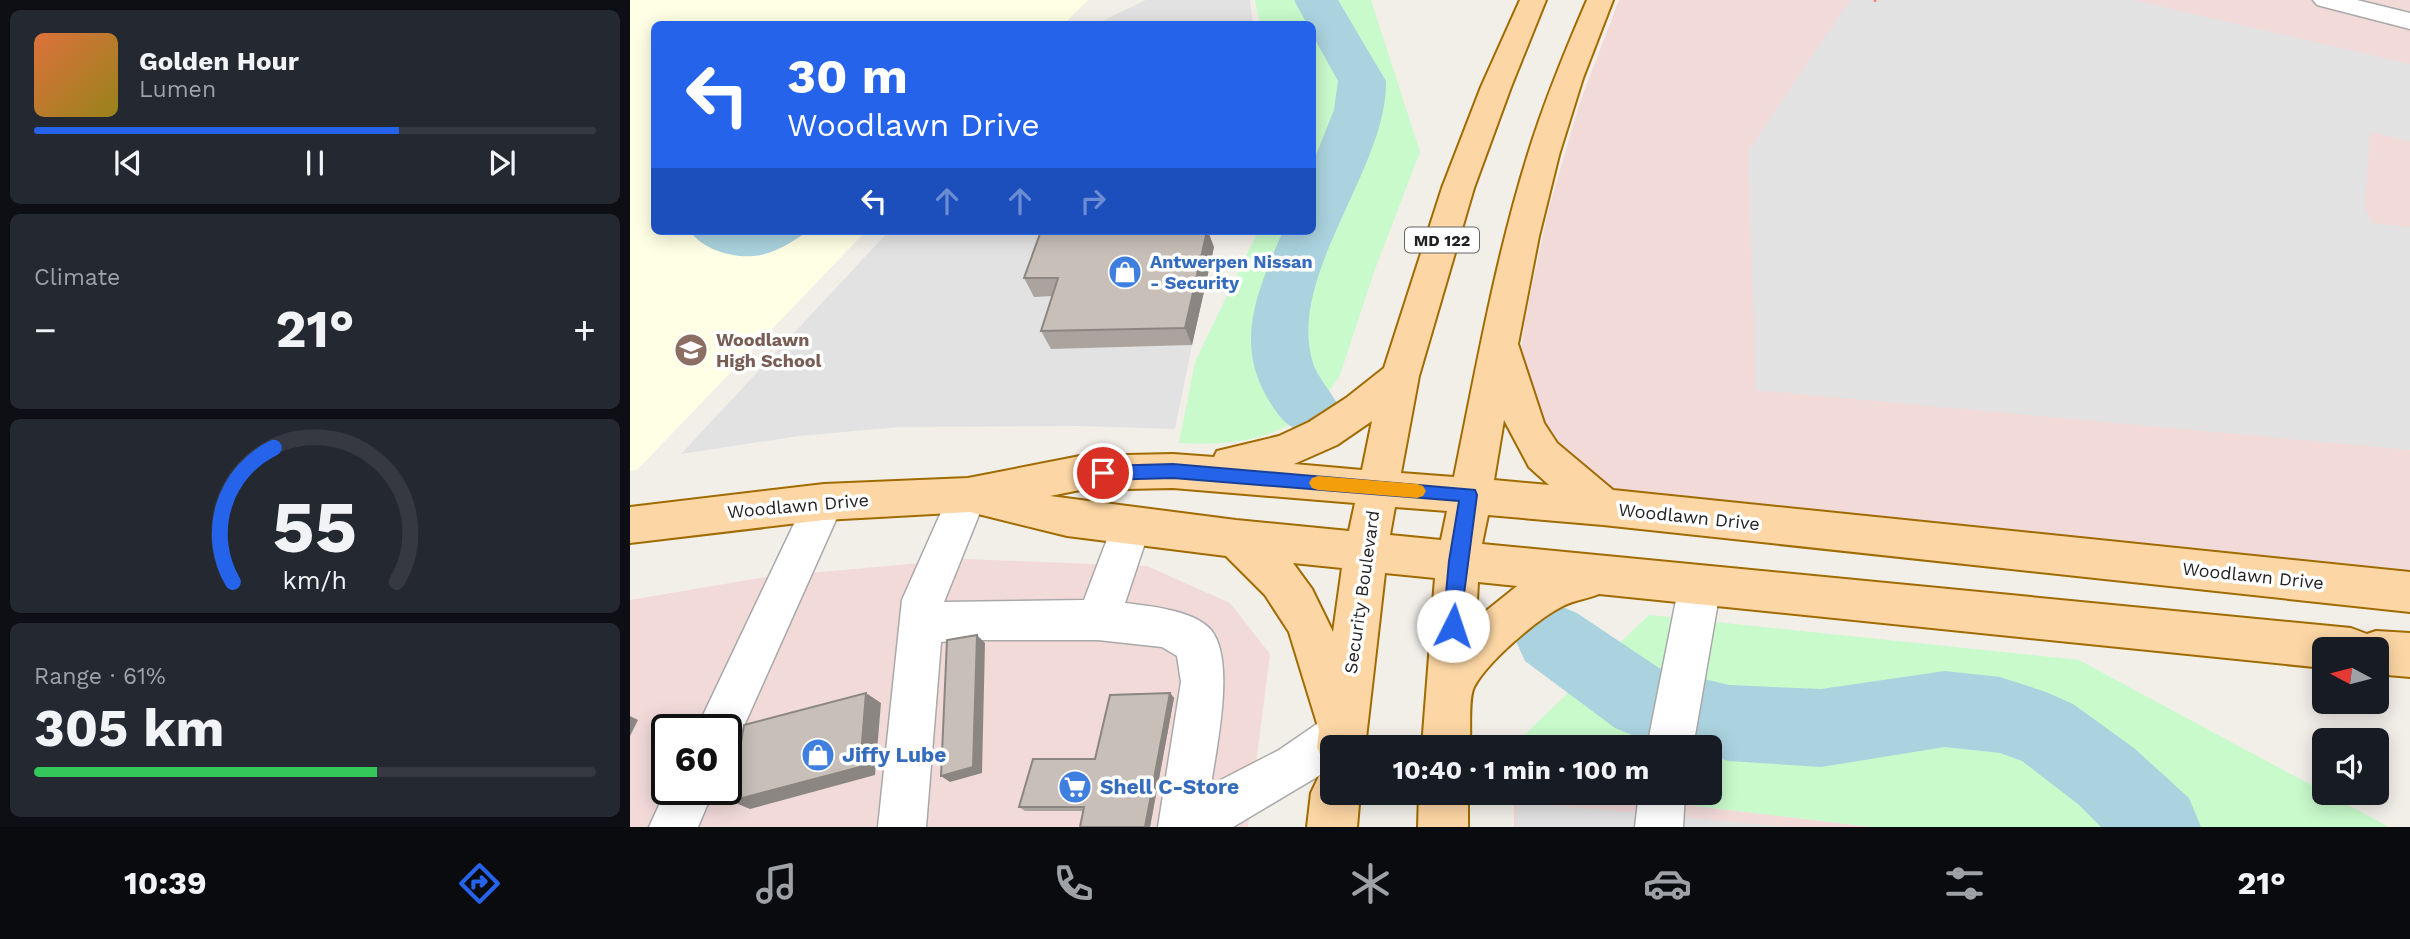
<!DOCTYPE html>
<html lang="en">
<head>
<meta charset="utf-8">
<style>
  :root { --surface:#171b24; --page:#242831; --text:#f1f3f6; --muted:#9ea1a6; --line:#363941; --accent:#2563eb }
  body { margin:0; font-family:"Work Sans",sans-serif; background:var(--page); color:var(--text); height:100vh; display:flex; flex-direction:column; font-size:26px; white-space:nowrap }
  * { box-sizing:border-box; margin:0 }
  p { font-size:23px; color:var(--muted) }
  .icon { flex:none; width:38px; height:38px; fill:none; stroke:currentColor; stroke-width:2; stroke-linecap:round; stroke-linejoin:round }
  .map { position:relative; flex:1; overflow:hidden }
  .panel { display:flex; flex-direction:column; gap:10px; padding:10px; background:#0d0f14; width:630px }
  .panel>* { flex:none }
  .hud { position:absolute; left:21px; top:21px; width:665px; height:214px; border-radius:10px; box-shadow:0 4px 18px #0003; background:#2563eb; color:#fff; overflow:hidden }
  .needle { width:46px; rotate:277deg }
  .buttons { position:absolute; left:1682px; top:637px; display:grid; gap:14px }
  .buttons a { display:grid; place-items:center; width:77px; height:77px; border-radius:10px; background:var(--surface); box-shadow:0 4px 18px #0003; font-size:35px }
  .speed { position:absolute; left:21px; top:714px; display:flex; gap:14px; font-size:35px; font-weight:700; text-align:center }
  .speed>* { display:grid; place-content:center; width:91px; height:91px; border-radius:50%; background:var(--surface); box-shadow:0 4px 18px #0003; line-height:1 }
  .speed .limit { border:4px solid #111; border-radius:10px; background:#fff; color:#111 }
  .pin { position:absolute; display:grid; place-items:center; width:60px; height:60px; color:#fff; margin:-30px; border:4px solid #fff; border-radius:50%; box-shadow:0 2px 7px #0007 }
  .me { position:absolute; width:77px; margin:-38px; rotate:4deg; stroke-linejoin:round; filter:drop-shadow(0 0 5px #0008) }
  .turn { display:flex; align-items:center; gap:24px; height:147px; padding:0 21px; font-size:32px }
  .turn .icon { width:91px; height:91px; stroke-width:2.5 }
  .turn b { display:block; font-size:49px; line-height:60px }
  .lanes { display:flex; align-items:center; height:66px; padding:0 21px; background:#0003; justify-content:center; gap:35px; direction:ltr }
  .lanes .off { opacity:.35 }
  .big { font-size:52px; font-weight:700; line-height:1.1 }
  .panel .widget { flex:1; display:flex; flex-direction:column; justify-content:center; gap:10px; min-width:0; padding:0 24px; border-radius:10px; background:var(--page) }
  .panel .dial { align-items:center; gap:0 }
  .dial svg { height:182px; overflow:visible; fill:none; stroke:var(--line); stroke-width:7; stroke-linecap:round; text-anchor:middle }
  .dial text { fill:var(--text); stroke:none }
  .song { display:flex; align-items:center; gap:21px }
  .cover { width:84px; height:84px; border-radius:10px; background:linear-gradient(135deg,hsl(20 70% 55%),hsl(50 70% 35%)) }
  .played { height:7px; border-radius:4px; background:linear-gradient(90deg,var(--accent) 65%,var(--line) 65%) }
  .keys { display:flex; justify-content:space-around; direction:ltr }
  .heat { display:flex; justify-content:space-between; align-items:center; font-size:38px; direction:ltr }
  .charge { height:10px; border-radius:5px; background:linear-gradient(90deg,#34c759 61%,var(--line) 0) }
  .trip { position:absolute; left:690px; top:735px; width:402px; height:70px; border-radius:10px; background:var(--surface); box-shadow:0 4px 18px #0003; font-weight:700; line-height:70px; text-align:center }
  .tab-bar { display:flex; height:112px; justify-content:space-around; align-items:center; background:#090b0e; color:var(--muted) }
  .tab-bar .icon { width:49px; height:49px }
  .tab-bar .selected { color:var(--accent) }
  .tab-bar b { font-size:32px; color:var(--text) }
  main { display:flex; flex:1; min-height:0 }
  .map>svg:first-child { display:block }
  .commercial { fill:#f2dad9; fill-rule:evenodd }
  .education { fill:#ffffe5 }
  .park { fill:#c8facc }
  .parking { fill:#e2e2e2 }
  .water { fill:#aad3df }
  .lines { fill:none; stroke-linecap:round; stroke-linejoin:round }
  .river { fill:#aad3df; fill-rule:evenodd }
  .minor-casing { stroke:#a9a9a9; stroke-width:3 }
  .major-casing { stroke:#a06b00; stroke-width:4 }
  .path { stroke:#fa8072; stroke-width:3.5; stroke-dasharray:2.5 2.5; stroke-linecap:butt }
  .minor { fill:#fff; fill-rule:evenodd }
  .major { fill:#fcd6a4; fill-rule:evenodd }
  .wall { fill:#aba49e }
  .shaded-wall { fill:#8b8681 }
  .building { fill:#c7bfb8; stroke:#8b8681; stroke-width:2 }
  .route { fill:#2563eb; stroke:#184099; stroke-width:2 }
  .slow { fill:#f59e0b }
  .labels { text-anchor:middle; stroke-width:7; stroke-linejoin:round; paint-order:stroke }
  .shield { fill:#fff; stroke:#646464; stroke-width:2 }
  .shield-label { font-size:16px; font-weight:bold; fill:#222 }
  .shop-label { font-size:18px; font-weight:bold; fill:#366cbe; stroke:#fff; text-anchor:start }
  .education-label { font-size:18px; font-weight:bold; fill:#785e54; stroke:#fff; text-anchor:start }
  .street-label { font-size:18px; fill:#222; stroke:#fff }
  .near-shop-label { font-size:21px; font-weight:bold; fill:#366cbe; stroke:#fff; text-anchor:start }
</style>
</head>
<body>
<main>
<section class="panel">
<div class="widget">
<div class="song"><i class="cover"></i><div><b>Golden Hour</b><p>Lumen</p></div></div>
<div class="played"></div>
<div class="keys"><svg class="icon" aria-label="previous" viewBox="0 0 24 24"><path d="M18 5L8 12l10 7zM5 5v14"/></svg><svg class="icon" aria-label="pause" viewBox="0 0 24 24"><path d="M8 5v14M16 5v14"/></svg><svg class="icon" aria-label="next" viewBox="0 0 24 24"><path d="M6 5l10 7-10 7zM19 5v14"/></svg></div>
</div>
<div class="widget"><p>Climate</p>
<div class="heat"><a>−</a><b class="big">21°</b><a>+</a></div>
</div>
<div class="widget dial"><svg viewBox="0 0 100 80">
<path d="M14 69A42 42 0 1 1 86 69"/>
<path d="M14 69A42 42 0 0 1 32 10" stroke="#2563eb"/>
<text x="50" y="56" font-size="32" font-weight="700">55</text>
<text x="50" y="72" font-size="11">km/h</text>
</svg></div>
<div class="widget"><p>Range · 61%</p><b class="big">305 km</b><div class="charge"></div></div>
</section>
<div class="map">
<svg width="1780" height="827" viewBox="0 0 1780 827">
  <rect width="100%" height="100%" fill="#f2efe9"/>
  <path class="commercial" d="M989,0h791v577l-303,-30 -119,-19 -372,-37 -16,-5 -35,-20 -47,-92 7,-55 23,-108 31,-106z
    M334,559l183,7 83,37 40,51 -22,173h-618v-227l136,-23zM37,730h59v59h-59z
    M884,793h72l286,34h-358z"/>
  <path class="education" d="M0,0h458l-24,24h-410v207h212l-229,239 -7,1z"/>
  <path class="park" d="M625,0h116l49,152 -46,120 -34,103c-37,61 -95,72 -161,68l16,-81 63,-131h54v-207h-52z
    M1019,615l430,45 310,167h-517l-286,-34h124v-46h-191l1,-8z"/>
  <path class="parking" d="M516,0h104l3,24h-157z
    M1220,0h283l277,64v78l-40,-10 -5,76 7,15 38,4v223l-654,-60 -8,-239z
    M259,231h168l-23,65h34l-16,53 140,-4 -17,84 -96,-3 -179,1 -101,9 -118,18z
    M887,802l270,25h-270z"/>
  <path class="water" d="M60,231h118c-15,11 -36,24 -55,25 -21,2 -51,-7 -63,-25z"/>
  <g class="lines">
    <path class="river" d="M664,0h44l48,81c2,88 -103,198 -72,285 6,14 18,27 25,41l-9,18c-26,9 -38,9 -55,-15 -44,-62 -19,-116 8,-179h29v-66l22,-55 4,-29 -26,-47v-10h-5z
      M921,602l26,11 82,55 70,17 92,4 124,-18 55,6 46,15 27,12 61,44 55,50 12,29h-100l-23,-23 -56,-43 -22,-8 -55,-6 -124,20 -92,-6 -19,-5v-9h-37l-31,-8 -27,-11 -90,-67 -11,-24 11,-24z"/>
    <defs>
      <path id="minor" d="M1683,0h44l53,13v16l-93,-24z
        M338,478l14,5 5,12 -43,107 140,-2 33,-87 14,-5 14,5 6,12 -26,78c24,3 69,7 86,27 25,30 5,119 0,155l68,-35 48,-33 16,-7 16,7 7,16 -6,14h-28v21l-99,59h-75l23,-145 -4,-26 -15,-9 -64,-7h-135l-22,2 -15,185h-48l24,-227 52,-117z
        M194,485l14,5 6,12 -109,244 -9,4v-20h-30l114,-240z
        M1070,566l15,6 6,13 -28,162h-46l32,-162 6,-13z
        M37,788l47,1 -16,38h-49z
        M1009,793h46l-2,34h-48z"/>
      <path id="major" d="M890,0h26l-35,87 -37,101 -55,188 -18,97 53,4c22,-108 41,-217 74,-323 16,-52 37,-103 59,-154h26l-30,78 -24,77 -20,81 -21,108 26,79 13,20 56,47 797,82v40l-807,-87 -115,-10 -6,29 869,84 16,6 9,-3 34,2v44l-34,-3v-25h-52v19l-725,-74c-12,5 -25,6 -36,12 -26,13 -76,56 -89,81 -6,11 -3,46 -4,60h-48l13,-169 -50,-5 -20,174h-33v20l-8,-3 -7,-17 2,-17 -30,-98 -24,-37 -39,-39 -159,-20 -97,-24 -146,8 -194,23v-36l194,-23 144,-6 112,-22 93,-2 41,3 3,-6 62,-15 30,-14 37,-24 38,-30 58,-180 39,-101zM874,420l25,47 20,18 -55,-5zM742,421l-10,49 -68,-6 43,-19zM543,488l182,15 -6,28 -113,-11 -186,-24 30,-6zM765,507l52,4 -6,29 -51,-5zM663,563l49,5 -9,64 -21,-43zM848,582l39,4 -41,33z
        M702,770v23h28l-3,34h-50l4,-34 8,-17z
        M789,793h49v34h-50z"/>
    </defs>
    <use href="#minor" class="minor-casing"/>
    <use href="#major" class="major-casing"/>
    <path class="path" d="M1244,0l5,1"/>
    <use href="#minor" class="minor"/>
    <use href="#major" class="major"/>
  </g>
  <path class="wall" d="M584,247l-22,98 -141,4 -10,-18 11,-35 -18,1 -10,-19z
    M540,693l4,5 -24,129h-70l4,-16h-59l-6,-4 76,-48z"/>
  <path class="shaded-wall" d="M577,231h1l6,16 -22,98 -7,-17z
    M347,635l8,8 -3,130 -32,9 -9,-6z
    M236,693l15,10 -6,72 -125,34 -19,-8z
    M540,693l4,5 -24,129h-5z
    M0,716l8,4 -8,16z"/>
  <path class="building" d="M411,231h166l-22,97 -144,3 17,-53h-34z
    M347,635l-4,132 -32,9 6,-136z
    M236,693l-6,74 -129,34 13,-76z
    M540,693l-25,134h-65l4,-20h-65l14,-48h62l15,-64z"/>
  <path class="route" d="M543,464l302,26 2,5 -18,137 -6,3 -7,-3 -3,-6 6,-65 10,-60 -286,-23 -70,2 -5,-2 -3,-5 3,-5 5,-2z"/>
  <path class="slow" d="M688,476l99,8 6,2 3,5 -3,5 -6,2 -99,-8 -6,-2 -3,-5 3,-5z"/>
  <defs>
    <symbol id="shop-disc" viewBox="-11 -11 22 22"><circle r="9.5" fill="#3f7fe0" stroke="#fff"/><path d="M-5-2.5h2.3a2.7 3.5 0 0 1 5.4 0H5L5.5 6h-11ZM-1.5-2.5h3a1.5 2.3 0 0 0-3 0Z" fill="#fff"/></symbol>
    <symbol id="school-disc" viewBox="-11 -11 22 22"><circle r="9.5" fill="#8d6e63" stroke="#fff"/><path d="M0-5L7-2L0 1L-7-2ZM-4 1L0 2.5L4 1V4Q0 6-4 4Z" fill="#fff"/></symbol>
    <symbol id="supermarket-disc" viewBox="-11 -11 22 22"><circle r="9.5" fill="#3f7fe0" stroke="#fff"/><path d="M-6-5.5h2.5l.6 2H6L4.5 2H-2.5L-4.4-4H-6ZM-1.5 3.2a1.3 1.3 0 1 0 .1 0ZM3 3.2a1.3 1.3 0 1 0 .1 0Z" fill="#fff"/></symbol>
  </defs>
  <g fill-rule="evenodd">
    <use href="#shop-disc" x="476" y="253" width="38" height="38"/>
    <use href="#school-disc" x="42" y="331" width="38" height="38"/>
    <use href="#shop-disc" x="169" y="736" width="38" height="38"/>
    <use href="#supermarket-disc" x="426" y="768" width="38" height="38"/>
  </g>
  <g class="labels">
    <rect class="shield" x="775" y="227.5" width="74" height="25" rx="5"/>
    <g class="shield-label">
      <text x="812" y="246">MD 122</text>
    </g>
    <g class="shop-label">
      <text x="520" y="268">Antwerpen Nissan<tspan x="520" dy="21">- Security</tspan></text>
    </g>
    <g class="education-label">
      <text x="86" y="346">Woodlawn<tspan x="86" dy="21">High School</tspan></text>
    </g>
    <g class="street-label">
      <text transform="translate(168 506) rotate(-5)" y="6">Woodlawn Drive</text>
      <text transform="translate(1059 517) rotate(6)" y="6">Woodlawn Drive</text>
      <text transform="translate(1623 576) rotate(6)" y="6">Woodlawn Drive</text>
      <text transform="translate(732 592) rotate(-82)" y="6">Security Boulevard</text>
    </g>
    <g class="near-shop-label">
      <text x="212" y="762">Jiffy Lube</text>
      <text x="470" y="794">Shell C-Store</text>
    </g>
  </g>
</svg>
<div class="buttons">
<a><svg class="needle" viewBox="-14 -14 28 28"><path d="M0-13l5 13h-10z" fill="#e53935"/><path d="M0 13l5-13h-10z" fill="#9ea1a6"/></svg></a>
<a><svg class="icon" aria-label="sound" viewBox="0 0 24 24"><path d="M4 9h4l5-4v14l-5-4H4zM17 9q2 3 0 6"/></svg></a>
</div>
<div class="speed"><div class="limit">60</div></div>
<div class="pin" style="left:473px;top:473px;background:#d93025"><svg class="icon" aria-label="arrive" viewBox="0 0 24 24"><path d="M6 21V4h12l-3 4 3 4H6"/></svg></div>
<svg class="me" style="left:823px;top:626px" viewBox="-20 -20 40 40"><circle r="19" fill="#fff"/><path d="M0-13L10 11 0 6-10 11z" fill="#2563eb"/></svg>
<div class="trip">10:40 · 1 min · 100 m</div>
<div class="hud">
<div class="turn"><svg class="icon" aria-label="left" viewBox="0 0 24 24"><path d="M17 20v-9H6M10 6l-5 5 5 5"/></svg><div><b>30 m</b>Woodlawn Drive</div></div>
<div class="lanes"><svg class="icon" aria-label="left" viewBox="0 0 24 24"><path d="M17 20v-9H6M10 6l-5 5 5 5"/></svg><svg class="icon off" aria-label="ahead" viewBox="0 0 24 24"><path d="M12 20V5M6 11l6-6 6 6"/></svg><svg class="icon off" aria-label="ahead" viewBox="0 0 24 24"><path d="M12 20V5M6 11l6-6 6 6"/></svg><svg class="icon off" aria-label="right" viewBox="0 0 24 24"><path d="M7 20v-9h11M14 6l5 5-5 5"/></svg></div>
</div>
</div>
</main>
<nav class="tab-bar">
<b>10:39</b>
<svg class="icon selected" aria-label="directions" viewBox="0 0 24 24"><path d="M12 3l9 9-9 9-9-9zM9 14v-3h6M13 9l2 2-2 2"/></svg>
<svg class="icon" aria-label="music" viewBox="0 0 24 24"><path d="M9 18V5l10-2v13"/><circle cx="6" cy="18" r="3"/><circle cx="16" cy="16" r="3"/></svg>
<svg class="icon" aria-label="phone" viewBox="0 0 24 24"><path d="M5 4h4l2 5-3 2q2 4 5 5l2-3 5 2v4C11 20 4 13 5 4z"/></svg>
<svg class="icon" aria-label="climate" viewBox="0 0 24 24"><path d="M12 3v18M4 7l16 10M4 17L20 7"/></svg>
<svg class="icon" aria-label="car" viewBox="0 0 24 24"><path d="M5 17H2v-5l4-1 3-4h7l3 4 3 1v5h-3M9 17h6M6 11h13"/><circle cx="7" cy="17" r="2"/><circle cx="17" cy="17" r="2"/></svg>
<svg class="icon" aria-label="filters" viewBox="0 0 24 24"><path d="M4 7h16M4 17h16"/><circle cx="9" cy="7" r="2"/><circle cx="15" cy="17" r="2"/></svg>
<b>21°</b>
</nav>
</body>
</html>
